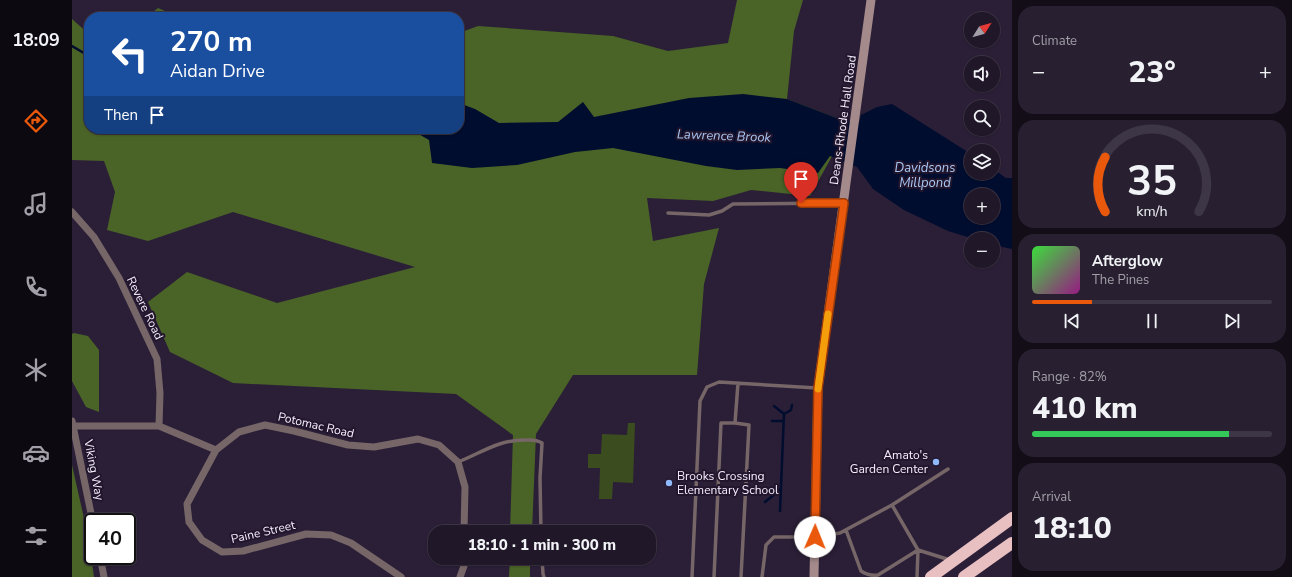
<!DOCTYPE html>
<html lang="en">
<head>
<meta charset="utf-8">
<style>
  :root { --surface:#201729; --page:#282031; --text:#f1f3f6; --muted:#a29fa8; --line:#3d3646; --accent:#ea580c }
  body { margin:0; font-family:"Nunito Sans",sans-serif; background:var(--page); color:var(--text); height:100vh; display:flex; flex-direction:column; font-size:15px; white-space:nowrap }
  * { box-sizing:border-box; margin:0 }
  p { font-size:13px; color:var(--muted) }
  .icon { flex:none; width:22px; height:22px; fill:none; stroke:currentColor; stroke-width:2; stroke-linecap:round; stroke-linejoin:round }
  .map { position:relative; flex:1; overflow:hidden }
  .side { display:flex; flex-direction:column; gap:6px; padding:6px; background:#120d17; width:280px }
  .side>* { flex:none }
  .banner { position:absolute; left:12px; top:12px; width:380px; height:122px; border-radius:16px; box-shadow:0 1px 3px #0004,0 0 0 1px var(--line); background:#1a4fa0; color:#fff; overflow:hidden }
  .needle { width:26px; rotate:53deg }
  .tools { position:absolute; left:892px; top:12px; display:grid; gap:8px }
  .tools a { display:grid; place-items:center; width:36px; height:36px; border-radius:50%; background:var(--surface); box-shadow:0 1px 3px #0004,0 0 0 1px var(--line); font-size:20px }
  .speed { position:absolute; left:12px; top:513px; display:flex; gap:8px; font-size:20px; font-weight:700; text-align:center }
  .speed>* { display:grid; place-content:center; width:52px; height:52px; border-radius:50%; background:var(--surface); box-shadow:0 1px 3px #0004,0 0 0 1px var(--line); line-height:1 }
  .speed .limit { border:2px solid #111; border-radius:6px; background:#fff; color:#111 }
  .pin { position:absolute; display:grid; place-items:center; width:34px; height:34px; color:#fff; margin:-41px -17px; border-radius:50% 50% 50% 0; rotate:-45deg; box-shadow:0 0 4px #0007 }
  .pin .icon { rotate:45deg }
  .me { position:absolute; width:44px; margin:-22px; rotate:1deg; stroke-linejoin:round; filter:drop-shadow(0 0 3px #0008) }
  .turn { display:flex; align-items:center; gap:14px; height:84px; padding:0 20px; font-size:18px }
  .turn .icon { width:52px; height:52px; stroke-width:2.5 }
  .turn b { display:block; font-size:28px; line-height:34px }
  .then { display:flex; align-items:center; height:38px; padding:0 20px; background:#0003; gap:8px; font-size:15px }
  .big { font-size:30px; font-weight:800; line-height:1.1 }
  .side .card { flex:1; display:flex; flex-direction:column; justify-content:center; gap:6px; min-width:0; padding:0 14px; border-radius:16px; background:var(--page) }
  .side .dial { align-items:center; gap:0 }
  .dial svg { height:104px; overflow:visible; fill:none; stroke:var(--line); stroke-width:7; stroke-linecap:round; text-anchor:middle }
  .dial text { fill:var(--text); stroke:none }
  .song { display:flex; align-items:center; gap:12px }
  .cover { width:48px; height:48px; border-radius:6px; background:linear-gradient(135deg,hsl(120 70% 55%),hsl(310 70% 35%)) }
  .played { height:4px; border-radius:2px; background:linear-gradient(90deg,var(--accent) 25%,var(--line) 25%) }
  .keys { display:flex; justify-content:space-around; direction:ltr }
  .heat { display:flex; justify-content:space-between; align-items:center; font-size:22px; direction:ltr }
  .charge { height:6px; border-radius:3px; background:linear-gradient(90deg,#34c759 82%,var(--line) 0) }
  .trip { position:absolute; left:356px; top:525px; width:228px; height:40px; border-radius:16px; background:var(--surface); box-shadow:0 1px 3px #0004,0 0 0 1px var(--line); font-weight:800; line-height:40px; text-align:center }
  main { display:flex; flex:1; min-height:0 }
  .dock { display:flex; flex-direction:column; width:72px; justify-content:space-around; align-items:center; background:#0d0910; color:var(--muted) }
  .dock .icon { width:28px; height:28px }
  .dock .active { color:var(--accent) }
  .dock b { font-size:18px; color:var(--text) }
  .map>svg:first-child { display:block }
  .green { fill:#3b4d1f }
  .forest { fill:#4a6327 }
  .water { fill:#000d2f; fill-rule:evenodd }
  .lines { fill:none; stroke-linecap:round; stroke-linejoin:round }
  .stream { stroke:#000d2f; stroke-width:2.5 }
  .lane { stroke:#766667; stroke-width:3.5 }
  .street { stroke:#766667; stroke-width:7 }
  .secondary { stroke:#a48a8b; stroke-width:9 }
  .highway { stroke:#e8c0c2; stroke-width:12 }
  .route-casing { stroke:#983908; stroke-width:10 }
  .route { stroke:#ea580c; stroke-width:7 }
  .slow { stroke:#f59e0b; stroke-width:7 }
  .poi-dot { fill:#8fb8fd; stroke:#22162d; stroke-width:1.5 }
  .labels { text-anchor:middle; stroke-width:4; stroke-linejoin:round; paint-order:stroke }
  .street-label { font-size:12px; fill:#f6efff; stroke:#22162d }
  .poi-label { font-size:12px; fill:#f6efff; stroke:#22162d; text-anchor:end }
  .water-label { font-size:13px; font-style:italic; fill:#a9c7f5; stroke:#22162d }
</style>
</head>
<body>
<main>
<nav class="dock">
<b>18:09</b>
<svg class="icon active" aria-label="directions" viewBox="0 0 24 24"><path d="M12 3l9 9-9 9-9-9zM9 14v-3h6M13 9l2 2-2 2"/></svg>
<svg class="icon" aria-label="music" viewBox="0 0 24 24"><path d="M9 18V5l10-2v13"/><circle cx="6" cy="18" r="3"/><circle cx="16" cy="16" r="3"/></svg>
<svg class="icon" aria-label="phone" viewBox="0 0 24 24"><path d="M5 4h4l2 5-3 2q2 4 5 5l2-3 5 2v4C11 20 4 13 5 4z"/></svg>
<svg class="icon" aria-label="climate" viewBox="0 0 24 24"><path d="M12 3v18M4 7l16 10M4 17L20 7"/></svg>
<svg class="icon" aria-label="car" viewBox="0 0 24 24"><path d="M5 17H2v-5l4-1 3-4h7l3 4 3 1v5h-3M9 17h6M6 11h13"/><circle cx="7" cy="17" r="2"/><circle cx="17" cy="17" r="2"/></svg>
<svg class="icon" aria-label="filters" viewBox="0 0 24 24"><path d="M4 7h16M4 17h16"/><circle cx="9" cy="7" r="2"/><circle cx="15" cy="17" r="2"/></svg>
</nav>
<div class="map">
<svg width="940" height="577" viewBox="0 0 940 577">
  <rect width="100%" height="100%" fill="#2b1f37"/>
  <path class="green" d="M556,423h7l-2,60 -20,-1 -1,17h-13l1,-31h-12v-14h13l1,-20 25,1z"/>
  <path class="forest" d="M665,0h66l-9,31 -7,68 55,21 -1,20 -31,56 -59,-6 -38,11 -66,-3 6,43 66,-13 -15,56 -7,91h-124l-37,59 -4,98h-22l3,-97 -57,-41 -223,-11 -63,-31 -22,-50 39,-30 90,31 138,-36 -182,-55 -85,29 -41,-11 8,-38 -11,-31 -32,-1v-141l17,15v95h370v-96l19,-7 135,10 55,15 60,-8z
    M86,8l21,9h-32z
    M2,333l14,3 11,14v62l-13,-5 -14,-26v-47z
    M0,465l16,71 6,41h-22z
    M438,558h20v19h-21z"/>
  <path class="water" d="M671,94l44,5 55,21 17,3 2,-8 16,-8 15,-3 79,50v19h22v-4l13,9h6v71l-19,-4v-6h-19l-26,-8 -44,-21 -31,-21 -16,-22 -27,-11 -12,17 -38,-5 -43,2 -31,-4 -93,-18 -38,4 -58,13 -45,3 -40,-5 -3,-23 -19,-11h49v-26l16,6 24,14 59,-1 25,-20 11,15 95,-19zM899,195h22v22h-22z"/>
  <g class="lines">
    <path class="stream" d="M0,46l17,10
      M702,406l10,8 -4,97
      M712,414l7,-4 1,-5
      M700,421h12
      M693,502l16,-13"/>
    <path class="lane" d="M596,213l41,2 13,-4 11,-7 110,-1
      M663,423l3,-40
      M386,462c23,-9 40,-22 66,-22 7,0 12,-1 18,3l-2,35 1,54
      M820,505l56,-36
      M470,558l1,16 1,3
      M620,577l8,-176 7,-14 12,-5 98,6
      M642,577l7,-154h14l14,2 -8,152
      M690,577l4,-32 8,-8h41l25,-4 52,-28 26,45 -40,25c-7,1 -11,0 -17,-4l-15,-41
      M845,577l1,-27 32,10"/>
    <path class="street" d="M0,212l22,25 25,41 38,81 3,34 -1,33
      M0,421l21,102
      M0,426h87l57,24 -29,54 2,18 13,18 20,12 21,-1 63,-17 25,1 20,8 50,34
      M144,450l23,-18 26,-7 29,6 54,14 26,2 44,-8 21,6 19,17 7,25 -1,45
      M28,556l4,21
      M388,577l4,-11v-8"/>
    <path class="secondary" d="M742,577l4,-189 53,-388"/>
    <path class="highway" d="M859,577l81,-59
      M892,577l48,-34"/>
  </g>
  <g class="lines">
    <defs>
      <path id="route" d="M729,203h43l-26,185 -3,149"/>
    </defs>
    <use href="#route" class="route-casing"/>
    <use href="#route" class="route"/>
    <path class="slow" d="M746,389l10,-75"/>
  </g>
  <g class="poi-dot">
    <circle cx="864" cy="462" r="4"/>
    <circle cx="597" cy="483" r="4"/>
  </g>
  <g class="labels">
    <g class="street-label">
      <text transform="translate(771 120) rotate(-82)" y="4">Deans-Rhode Hall Road</text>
      <text transform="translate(73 308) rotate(64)" y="4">Revere Road</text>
      <text transform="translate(244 425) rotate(13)" y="4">Potomac Road</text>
      <text transform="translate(22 470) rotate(79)" y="4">Viking Way</text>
      <text transform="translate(191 532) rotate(-13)" y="4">Paine Street</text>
    </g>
    <g class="poi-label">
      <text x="856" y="459">Amato's<tspan x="856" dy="14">Garden Center</tspan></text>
      <text x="605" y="480" text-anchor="start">Brooks Crossing<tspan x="605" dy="14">Elementary School</tspan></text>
    </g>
    <g class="water-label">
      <text transform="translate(652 135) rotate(2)" y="5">Lawrence Brook</text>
      <text x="853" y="172">Davidsons<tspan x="853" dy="15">Millpond</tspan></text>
    </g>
  </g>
</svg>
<div class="tools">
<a><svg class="needle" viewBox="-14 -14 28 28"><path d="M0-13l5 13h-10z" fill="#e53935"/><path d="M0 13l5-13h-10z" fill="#a29fa8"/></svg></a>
<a><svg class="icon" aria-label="sound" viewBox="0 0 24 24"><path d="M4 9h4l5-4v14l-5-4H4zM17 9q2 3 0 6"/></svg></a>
<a><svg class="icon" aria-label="search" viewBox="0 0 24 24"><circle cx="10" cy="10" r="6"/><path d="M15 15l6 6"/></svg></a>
<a><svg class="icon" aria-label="layers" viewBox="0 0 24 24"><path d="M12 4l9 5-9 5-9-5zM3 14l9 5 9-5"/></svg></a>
<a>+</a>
<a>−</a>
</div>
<div class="speed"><div class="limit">40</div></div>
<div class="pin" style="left:729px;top:203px;background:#d93025"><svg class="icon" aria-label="arrive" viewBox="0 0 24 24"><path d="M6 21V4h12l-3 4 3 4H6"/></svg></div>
<svg class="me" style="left:743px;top:537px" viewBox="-20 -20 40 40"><circle r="19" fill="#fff"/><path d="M0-13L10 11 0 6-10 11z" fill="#ea580c"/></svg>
<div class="trip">18:10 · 1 min · 300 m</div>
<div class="banner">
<div class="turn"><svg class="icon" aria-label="left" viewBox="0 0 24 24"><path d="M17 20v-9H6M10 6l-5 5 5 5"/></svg><div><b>270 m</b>Aidan Drive</div></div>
<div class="then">Then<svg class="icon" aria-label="arrive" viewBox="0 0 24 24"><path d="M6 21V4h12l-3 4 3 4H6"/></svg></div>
</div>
</div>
<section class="side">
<div class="card"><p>Climate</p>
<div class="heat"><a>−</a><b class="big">23°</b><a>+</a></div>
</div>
<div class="card dial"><svg viewBox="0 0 100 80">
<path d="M14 69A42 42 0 1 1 86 69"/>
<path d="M14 69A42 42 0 0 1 14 27" stroke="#ea580c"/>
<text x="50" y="56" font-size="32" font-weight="700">35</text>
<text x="50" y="72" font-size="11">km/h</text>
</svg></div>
<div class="card">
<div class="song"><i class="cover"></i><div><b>Afterglow</b><p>The Pines</p></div></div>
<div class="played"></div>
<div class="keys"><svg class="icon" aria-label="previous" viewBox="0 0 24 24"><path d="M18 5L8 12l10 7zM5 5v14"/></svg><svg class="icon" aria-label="pause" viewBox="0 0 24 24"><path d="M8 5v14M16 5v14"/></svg><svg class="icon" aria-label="next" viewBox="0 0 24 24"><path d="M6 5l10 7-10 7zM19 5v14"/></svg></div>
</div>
<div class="card"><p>Range · 82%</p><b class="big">410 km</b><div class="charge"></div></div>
<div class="card"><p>Arrival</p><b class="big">18:10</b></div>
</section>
</main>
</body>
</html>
